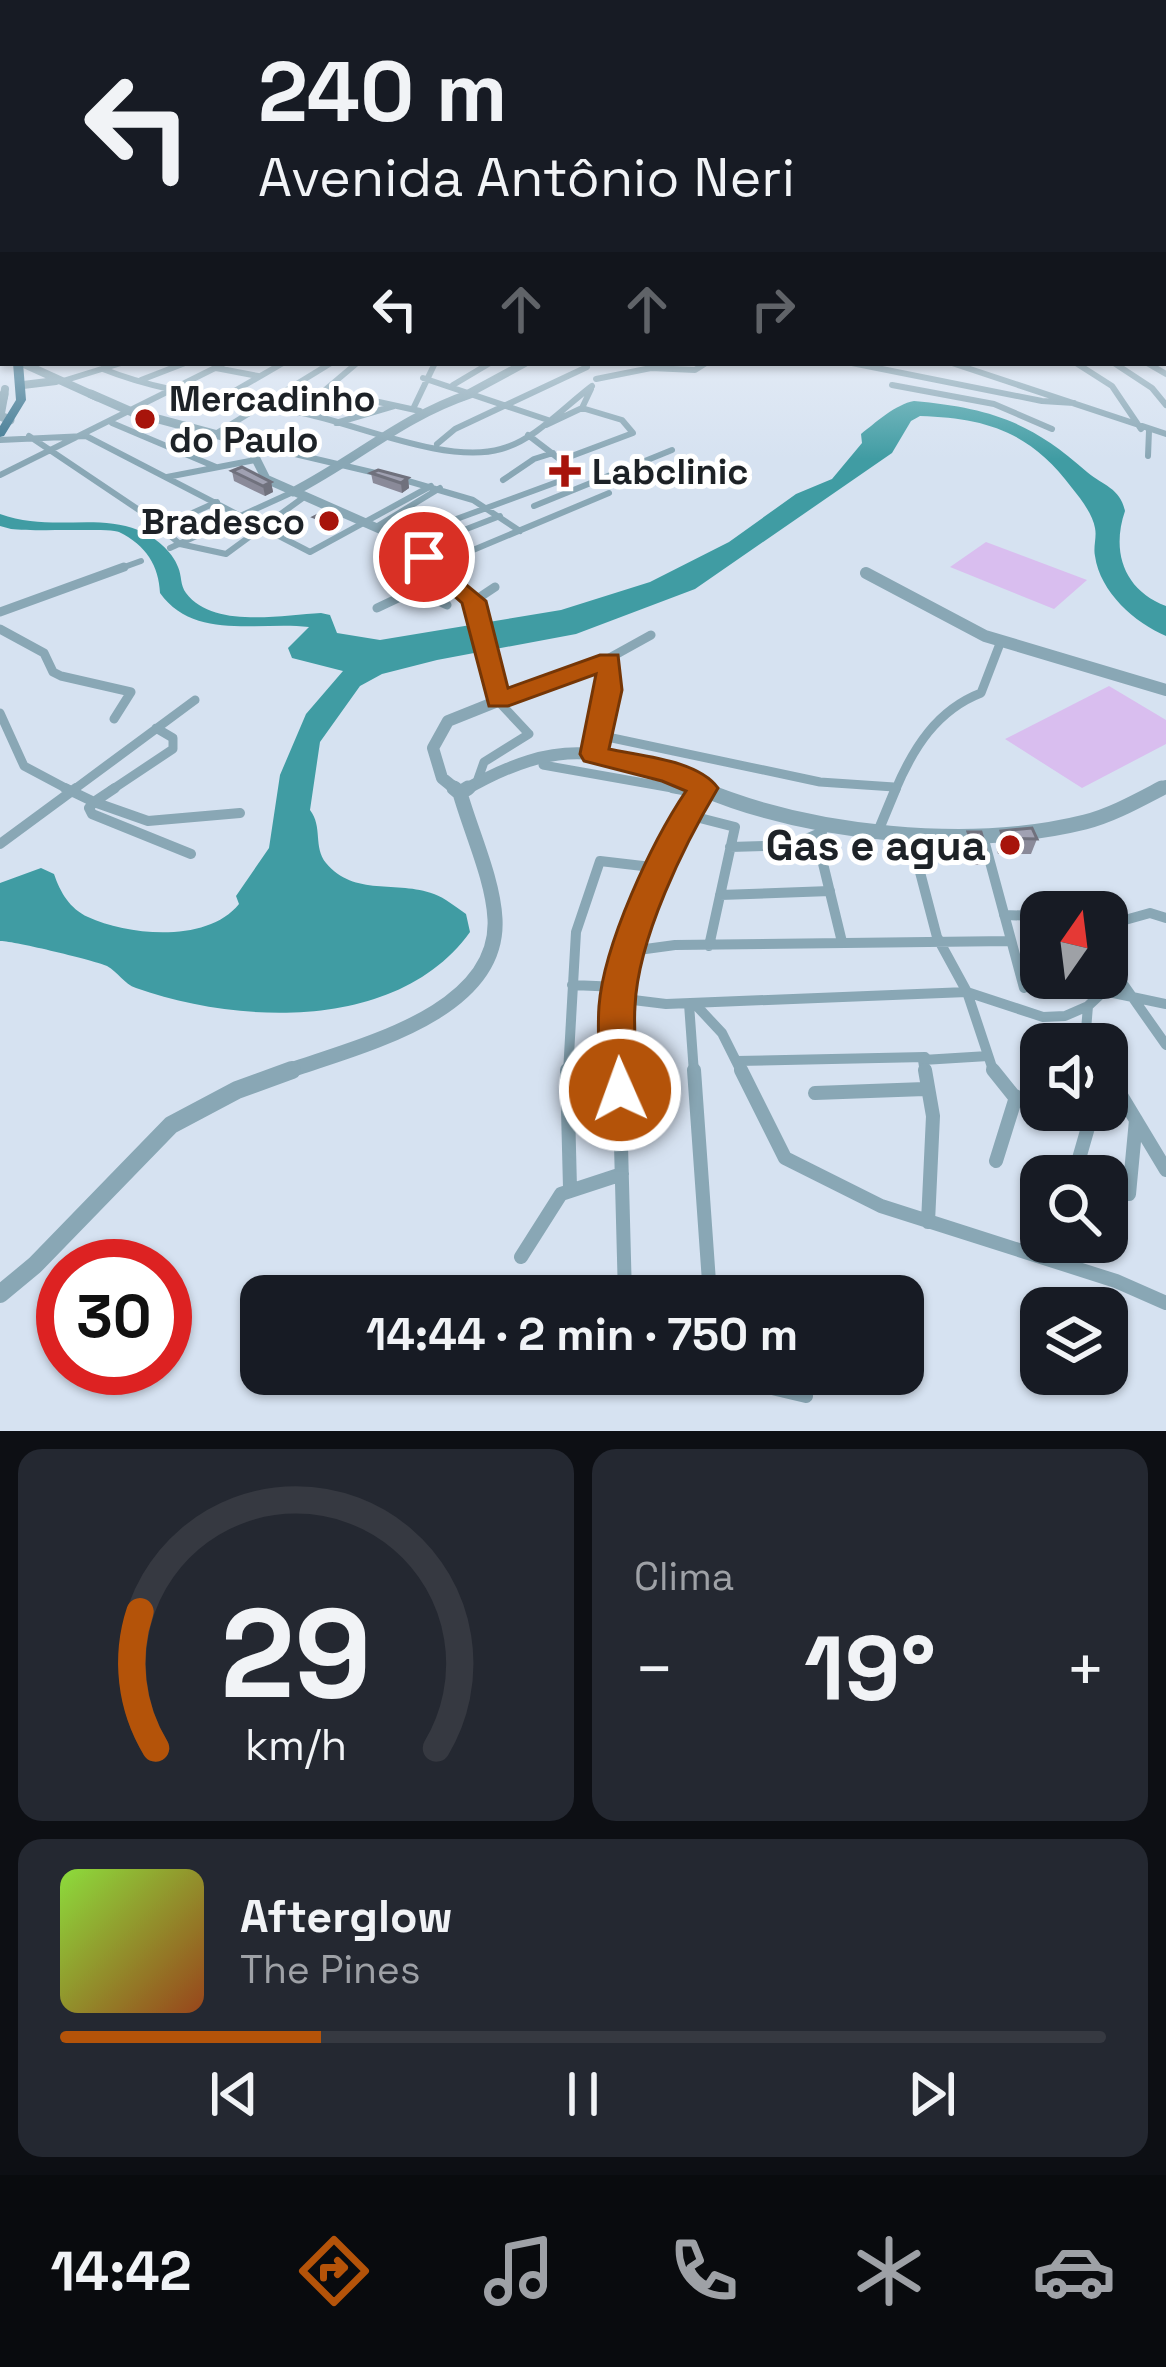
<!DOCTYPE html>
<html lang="pt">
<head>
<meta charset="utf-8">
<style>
  :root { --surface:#171b24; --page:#242831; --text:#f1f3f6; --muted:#9ea1a6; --line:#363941; --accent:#b45309 }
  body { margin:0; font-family:"Space Grotesk",sans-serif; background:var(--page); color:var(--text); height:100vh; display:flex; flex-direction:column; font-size:45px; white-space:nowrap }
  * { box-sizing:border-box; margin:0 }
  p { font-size:39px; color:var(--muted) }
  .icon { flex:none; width:66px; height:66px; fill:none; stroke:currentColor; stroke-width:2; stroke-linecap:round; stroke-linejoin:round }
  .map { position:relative; height:1431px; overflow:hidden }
  .panel { display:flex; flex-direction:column; gap:18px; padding:18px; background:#0d0f14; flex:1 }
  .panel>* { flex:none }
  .hud { position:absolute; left:0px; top:0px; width:1167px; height:366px; box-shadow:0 3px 9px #0004; background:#171b24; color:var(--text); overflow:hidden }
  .needle { width:78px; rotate:14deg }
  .buttons { position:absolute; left:1020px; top:891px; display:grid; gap:24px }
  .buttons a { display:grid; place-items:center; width:108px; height:108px; border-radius:24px; background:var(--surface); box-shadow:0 3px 9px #0004; font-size:60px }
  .speed { position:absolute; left:36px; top:1239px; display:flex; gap:24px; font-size:60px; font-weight:700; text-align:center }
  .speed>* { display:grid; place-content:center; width:156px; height:156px; border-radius:50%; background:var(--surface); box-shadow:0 3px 9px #0004; line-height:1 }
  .speed .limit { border:18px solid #d22; background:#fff; color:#111 }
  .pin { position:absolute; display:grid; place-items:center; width:102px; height:102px; color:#fff; margin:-51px; border:6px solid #fff; border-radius:50%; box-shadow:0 3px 12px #0007 }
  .me { position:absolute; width:132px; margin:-66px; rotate:358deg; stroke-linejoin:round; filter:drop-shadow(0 0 9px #0008) }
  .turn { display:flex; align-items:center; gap:42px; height:252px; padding:0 60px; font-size:54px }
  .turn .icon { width:156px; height:156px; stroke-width:2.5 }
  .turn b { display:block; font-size:84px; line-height:102px }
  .lanes { display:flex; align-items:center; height:114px; padding:0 60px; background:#0003; justify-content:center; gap:60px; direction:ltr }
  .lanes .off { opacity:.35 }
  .big { font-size:90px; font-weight:600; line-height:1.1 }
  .panel .widget { flex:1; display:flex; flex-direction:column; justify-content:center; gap:18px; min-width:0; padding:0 42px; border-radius:24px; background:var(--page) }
  .panel .dial { align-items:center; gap:0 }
  .dial svg { height:312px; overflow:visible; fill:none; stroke:var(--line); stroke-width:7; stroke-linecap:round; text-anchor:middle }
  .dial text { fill:var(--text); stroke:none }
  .song { display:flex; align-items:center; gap:36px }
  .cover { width:144px; height:144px; border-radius:18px; background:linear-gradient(135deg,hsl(90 70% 55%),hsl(20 70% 35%)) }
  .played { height:12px; border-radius:6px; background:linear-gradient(90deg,var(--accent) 25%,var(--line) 25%) }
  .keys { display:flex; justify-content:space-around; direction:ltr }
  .heat { display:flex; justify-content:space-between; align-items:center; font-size:66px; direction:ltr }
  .panel .tiles { flex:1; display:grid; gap:18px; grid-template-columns:1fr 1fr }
  .widget:last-child { grid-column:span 2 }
  .trip { position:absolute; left:240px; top:1275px; width:684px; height:120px; border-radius:24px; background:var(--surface); box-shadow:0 3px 9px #0004; font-weight:600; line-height:120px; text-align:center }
  .tabs { display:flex; height:192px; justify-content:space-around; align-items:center; background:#090b0e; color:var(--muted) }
  .tabs .icon { width:84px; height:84px }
  .tabs .current { color:var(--accent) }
  .tabs b { font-size:54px; color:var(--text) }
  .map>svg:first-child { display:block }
  .green { fill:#d9beef }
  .water { fill:#409ca3 }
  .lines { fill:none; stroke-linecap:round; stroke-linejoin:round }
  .minor-tunnel { stroke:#b1bcc9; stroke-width:9; stroke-dasharray:9 4.5; stroke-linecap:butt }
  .minor-far3 { stroke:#89a7b5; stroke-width:6 }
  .minor-far2 { stroke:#89a7b5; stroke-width:9 }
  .minor-far1 { stroke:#89a7b5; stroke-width:10 }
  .minor { stroke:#89a7b5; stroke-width:14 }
  .tertiary-far4 { stroke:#89a7b5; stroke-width:8 }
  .tertiary-far3 { stroke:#89a7b5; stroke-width:9 }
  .tertiary-far2 { stroke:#89a7b5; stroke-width:12 }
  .tertiary-far1 { stroke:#89a7b5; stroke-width:15 }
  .tertiary { stroke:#89a7b5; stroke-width:18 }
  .primary { fill:#3b758f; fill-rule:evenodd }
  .wall { fill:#8a8a99 }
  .shaded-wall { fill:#70717d }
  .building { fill:#a0a1b2; stroke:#70717d; stroke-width:3 }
  .route { fill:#b45309; stroke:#753606; stroke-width:3 }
  .poi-dot { fill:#a7140b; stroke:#fff; stroke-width:4.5 }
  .labels { text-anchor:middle; stroke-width:10; stroke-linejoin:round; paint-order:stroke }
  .far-poi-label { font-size:36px; font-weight:bold; fill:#1d2227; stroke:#fff; text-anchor:start }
  .poi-label { font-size:42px; font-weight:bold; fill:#1d2227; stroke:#fff; text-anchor:end }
</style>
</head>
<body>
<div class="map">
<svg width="1166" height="1431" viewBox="0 0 1166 1431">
  <rect width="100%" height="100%" fill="#d6e2f1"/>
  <path class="green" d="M986,542l101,38 -33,29 -104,-42z
    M1109,686l57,34v24l-84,44 -77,-49z"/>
  <path class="water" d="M914,401c75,7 116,20 173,71 17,14 33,16 38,39 -14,41 -1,79 41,95v30c-31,-13 -66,-44 -71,-80 -2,-9 2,-19 0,-28 -2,-13 -14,-29 -23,-40 -41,-55 -84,-70 -152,-72l-9,5 -19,32 -197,136 -119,45 -139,26 -55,14 -22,12 -40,56 -10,68c13,17 3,37 16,53 28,34 71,17 108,31 11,4 22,13 32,20l4,18c-71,99 -229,93 -334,56 -12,-4 -18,-16 -29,-22 -10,-5 -97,-26 -107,-25v-58l41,-15 13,6c6,18 16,35 34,43 41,19 120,26 151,-13l-3,-8 33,-48 11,-73 26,-61 37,-43 -51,-13 -4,-10 21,-21c-49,-6 -115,14 -149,-34 -1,-27 -14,-48 -41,-61 -9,-4 -87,0 -108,-3l-11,-3v-12c51,18 96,-1 138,16 15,5 35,22 40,37 4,9 2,18 8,26 27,36 96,22 135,20l9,2 7,18 43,7 181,-30 89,-28 79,-40 67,-48 36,-15 30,-36 -1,-9c14,-11 35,-30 53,-33z"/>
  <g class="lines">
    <path class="minor-tunnel" d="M585,742l17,2"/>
    <path class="minor-far3" d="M729,363h21
      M852,363l190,38 32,2
      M952,363l214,71
      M1076,363l36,23 29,43
      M1114,363l38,25 14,17
      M1147,363l19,11
      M216,368l42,8
      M103,369c67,27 138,30 208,46 52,12 138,49 190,34 34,-9 63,-42 91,-63
      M423,378l125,42
      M596,379l55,-11 44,2 11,-7
      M141,380l44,-17
      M63,381l58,-18
      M453,385l37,-22
      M892,385l102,19 58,25
      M277,396l79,1 64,14
      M219,400l64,-37
      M413,409l22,-46
      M298,413l59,-50
      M112,423l104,44
      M336,423l58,-17
      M546,425l36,-17 9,-19
      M217,433l114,-70
      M528,435l51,39
      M29,436l110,74 41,34 46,10 78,-57
      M0,440l86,-4 224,116 121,-66
      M248,443l136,32
      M437,444l18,-15 132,-62
      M1148,456l1,-25
      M561,460l72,-27 -11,-13 -40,-12
      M0,475l225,-112
      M167,477l88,-17
      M401,479l72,21 47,31
      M503,480l31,-21 19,-6
      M534,506l138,-56
      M188,515l29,-13
      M376,527l64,-39
      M402,539l177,-65
      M170,548l123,-56
      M415,549l85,-33
      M435,566l174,-73
      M116,570l25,-9"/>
    <path class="minor-far2" d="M474,601l21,-14
      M447,605l-22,-10 28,-13
      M377,608l70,-33
      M0,612l124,-45
      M0,629l44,24 9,19 8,4 70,16 -17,27
      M0,713l24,53 47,25
      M598,735l222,47 74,5
      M594,754l15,-64v-30
      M543,765l146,26
      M478,779l6,-17 45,-28 -31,-33 88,-30 65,-36
      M72,791l123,-91
      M110,791l63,-42v-11l-17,-10
      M895,791c18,-43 42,-81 86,-98l20,-52"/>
    <path class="minor-far1" d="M65,788l29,14 -5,6 3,6 99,40
      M672,788l27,5
      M94,802l54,19 92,-8
      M94,802l21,-14
      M684,814l51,13 -26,119
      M879,829l17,-41
      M822,834l-3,13 23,95
      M910,834l27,103 30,55 27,81
      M983,836l41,152
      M0,844l76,-56
      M730,847l62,-2 30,-13
      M720,895l110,-4
      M1004,915l37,1
      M1107,925l43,-12 16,5
      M631,951l44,-6 336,-4
      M1107,961l59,84
      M572,985l47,2
      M617,998l49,6 301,-12 76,25 22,-1 23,-10 16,-15 62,13
      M694,1003l28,30 20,40
      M689,1004l5,69
      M1088,1006l-2,24 7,14
      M736,1061l189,-4
      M568,1073l8,-141 24,-71 60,7
      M619,1073l-2,-75 53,-159 34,-51
      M925,1073l-2,-13 65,-4"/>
    <path class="minor" d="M567,1070l3,118
      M619,1070l6,226
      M694,1070l16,226
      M741,1070l44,88 96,48 235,75 50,22
      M925,1070l8,46 -5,106
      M993,1070l20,25 28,15
      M1107,1072l59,98
      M1107,1085v6
      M815,1093l110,-4
      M1043,1110h31
      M996,1161l20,-64
      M1074,1176l19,-66
      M1129,1194l7,-74
      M521,1257l40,-63 61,-20
      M714,1374l92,22"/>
    <path class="tertiary-far4" d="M22,363l75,34
      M23,385l33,-4
      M4,397l1,-8
      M462,397l63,-34"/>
    <path class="tertiary-far3" d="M4,394l-4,22 10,4
      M91,394l41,18 116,31 18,36 136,60 36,31
      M293,492c64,-33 109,-75 177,-98"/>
    <path class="tertiary-far2" d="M435,567l39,34 24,100 -50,20 -15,27 9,30 16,13
      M866,573l119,63 181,54
      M463,791c99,-57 143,-43 244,0
      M1156,791l10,-5"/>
    <path class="tertiary-far1" d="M700,788c109,46 269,63 385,34 27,-7 52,-21 77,-34
      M460,793l8,-5
      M283,1073c71,-26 217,-58 212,-154 -2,-40 -24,-87 -35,-126l-6,-5"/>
    <path class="tertiary" d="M0,1294l35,-29 136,-140 66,-35 55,-20"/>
    <path class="primary" d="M0,343l3,1v7l-3,-1z
      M13,363h10l3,37 -22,36 -4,1v-11l16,-26z"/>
  </g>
  <path class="wall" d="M232,471l39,11 2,10 -8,4 -31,-15z
    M371,473l37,5 1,10 -7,5 -29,-10z
    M1001,831l36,8 -6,15h-33l-2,-7z
    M968,832l18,17 -5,16h-12l-5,-17z"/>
  <path class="shaded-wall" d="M408,478l1,10 -7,5 -1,-10z
    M271,482l2,10 -8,4 -2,-10z
    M336,513l1,7 -14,7 -1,-7z"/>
  <path class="building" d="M242,467l29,15 -8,4 -31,-15z
    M378,470l30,8 -7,5 -30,-10z
    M328,510l8,3 -14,7 -8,-3z
    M1032,828l5,11 -34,-1 -2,-7z
    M968,832h13l5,17h-12z"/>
  <linearGradient id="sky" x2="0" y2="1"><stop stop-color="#65aacc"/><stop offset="0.56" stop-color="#edf2f9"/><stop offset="1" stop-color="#edf2f9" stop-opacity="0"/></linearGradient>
  <rect width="1166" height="459" fill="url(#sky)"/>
  <path class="route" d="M424,550l62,51 22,87 92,-33h18l4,35 -13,59c32,7 89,11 109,39 -34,57 -80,150 -83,218 -2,28 2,57 4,84l-6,12 -13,5 -14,-5 -6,-12c0,-27 -3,-56 -1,-84 5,-62 52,-163 87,-215l-24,-10 -78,-20 -4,-7 16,-80 -88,32h-19l-27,-103 -46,-41v-10z"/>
  <g class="poi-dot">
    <circle cx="145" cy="419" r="12"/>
    <path d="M559 453h12v12h12v12h-12v12h-12v-12h-12v-12h12z"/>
    <circle cx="329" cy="521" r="12"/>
    <circle cx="1010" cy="845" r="12"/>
  </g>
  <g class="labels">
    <g class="far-poi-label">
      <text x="169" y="411">Mercadinho<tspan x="169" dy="41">do Paulo</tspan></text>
      <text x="592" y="484">Labclinic</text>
      <text x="305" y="534" text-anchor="end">Bradesco</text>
    </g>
    <g class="poi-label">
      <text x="986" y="860">Gas e agua</text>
    </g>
  </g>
</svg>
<div class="buttons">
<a><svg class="needle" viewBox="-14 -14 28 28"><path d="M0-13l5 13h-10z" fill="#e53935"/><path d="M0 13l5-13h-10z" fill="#9ea1a6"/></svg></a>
<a><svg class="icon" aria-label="sound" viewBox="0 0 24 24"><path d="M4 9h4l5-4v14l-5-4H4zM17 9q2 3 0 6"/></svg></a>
<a><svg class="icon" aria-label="search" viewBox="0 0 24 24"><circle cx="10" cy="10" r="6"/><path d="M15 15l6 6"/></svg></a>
<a><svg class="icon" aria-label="layers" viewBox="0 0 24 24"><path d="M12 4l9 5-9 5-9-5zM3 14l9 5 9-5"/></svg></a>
</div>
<div class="speed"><div class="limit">30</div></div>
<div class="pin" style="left:424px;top:557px;background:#d93025"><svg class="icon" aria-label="arrive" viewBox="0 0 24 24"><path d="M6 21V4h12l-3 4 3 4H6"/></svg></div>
<svg class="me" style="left:620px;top:1090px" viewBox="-20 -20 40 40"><circle r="17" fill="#b45309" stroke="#fff" stroke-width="3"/><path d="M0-11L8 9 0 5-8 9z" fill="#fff"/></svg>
<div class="trip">14:44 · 2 min · 750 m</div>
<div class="hud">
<div class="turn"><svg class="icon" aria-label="left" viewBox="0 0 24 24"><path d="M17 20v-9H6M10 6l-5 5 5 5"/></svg><div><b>240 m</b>Avenida Antônio Neri</div></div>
<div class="lanes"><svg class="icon" aria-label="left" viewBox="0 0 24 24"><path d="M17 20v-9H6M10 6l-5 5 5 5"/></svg><svg class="icon off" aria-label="ahead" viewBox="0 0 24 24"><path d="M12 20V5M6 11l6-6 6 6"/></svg><svg class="icon off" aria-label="ahead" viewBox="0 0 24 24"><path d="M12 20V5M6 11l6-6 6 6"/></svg><svg class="icon off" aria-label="right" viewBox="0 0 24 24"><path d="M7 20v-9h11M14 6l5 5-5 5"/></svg></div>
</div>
</div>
<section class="panel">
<div class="tiles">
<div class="widget dial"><svg viewBox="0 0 100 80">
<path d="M14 69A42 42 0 1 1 86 69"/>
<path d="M14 69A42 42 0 0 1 10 34" stroke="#b45309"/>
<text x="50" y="56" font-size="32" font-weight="700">29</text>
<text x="50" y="72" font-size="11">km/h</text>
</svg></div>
<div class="widget"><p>Clima</p>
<div class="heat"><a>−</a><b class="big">19°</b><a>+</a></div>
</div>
<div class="widget">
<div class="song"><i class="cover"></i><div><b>Afterglow</b><p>The Pines</p></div></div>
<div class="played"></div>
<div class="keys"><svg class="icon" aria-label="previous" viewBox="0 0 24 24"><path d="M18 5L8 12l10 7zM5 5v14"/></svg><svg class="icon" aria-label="pause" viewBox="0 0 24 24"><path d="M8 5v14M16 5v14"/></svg><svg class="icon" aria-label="next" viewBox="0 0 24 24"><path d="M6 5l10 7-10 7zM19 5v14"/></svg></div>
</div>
</div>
</section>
<nav class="tabs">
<b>14:42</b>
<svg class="icon current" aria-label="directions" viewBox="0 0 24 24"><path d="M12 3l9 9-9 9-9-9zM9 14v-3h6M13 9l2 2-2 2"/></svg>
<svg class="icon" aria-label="music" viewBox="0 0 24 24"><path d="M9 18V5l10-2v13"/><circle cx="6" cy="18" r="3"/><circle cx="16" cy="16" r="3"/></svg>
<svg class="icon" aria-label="phone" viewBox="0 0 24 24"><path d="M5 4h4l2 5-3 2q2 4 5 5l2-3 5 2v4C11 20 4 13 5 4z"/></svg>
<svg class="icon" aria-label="climate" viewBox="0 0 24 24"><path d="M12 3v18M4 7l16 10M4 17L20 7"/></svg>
<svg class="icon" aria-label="car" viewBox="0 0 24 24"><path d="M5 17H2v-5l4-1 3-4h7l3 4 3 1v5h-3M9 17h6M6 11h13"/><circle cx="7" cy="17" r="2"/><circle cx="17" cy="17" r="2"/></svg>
</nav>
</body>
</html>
